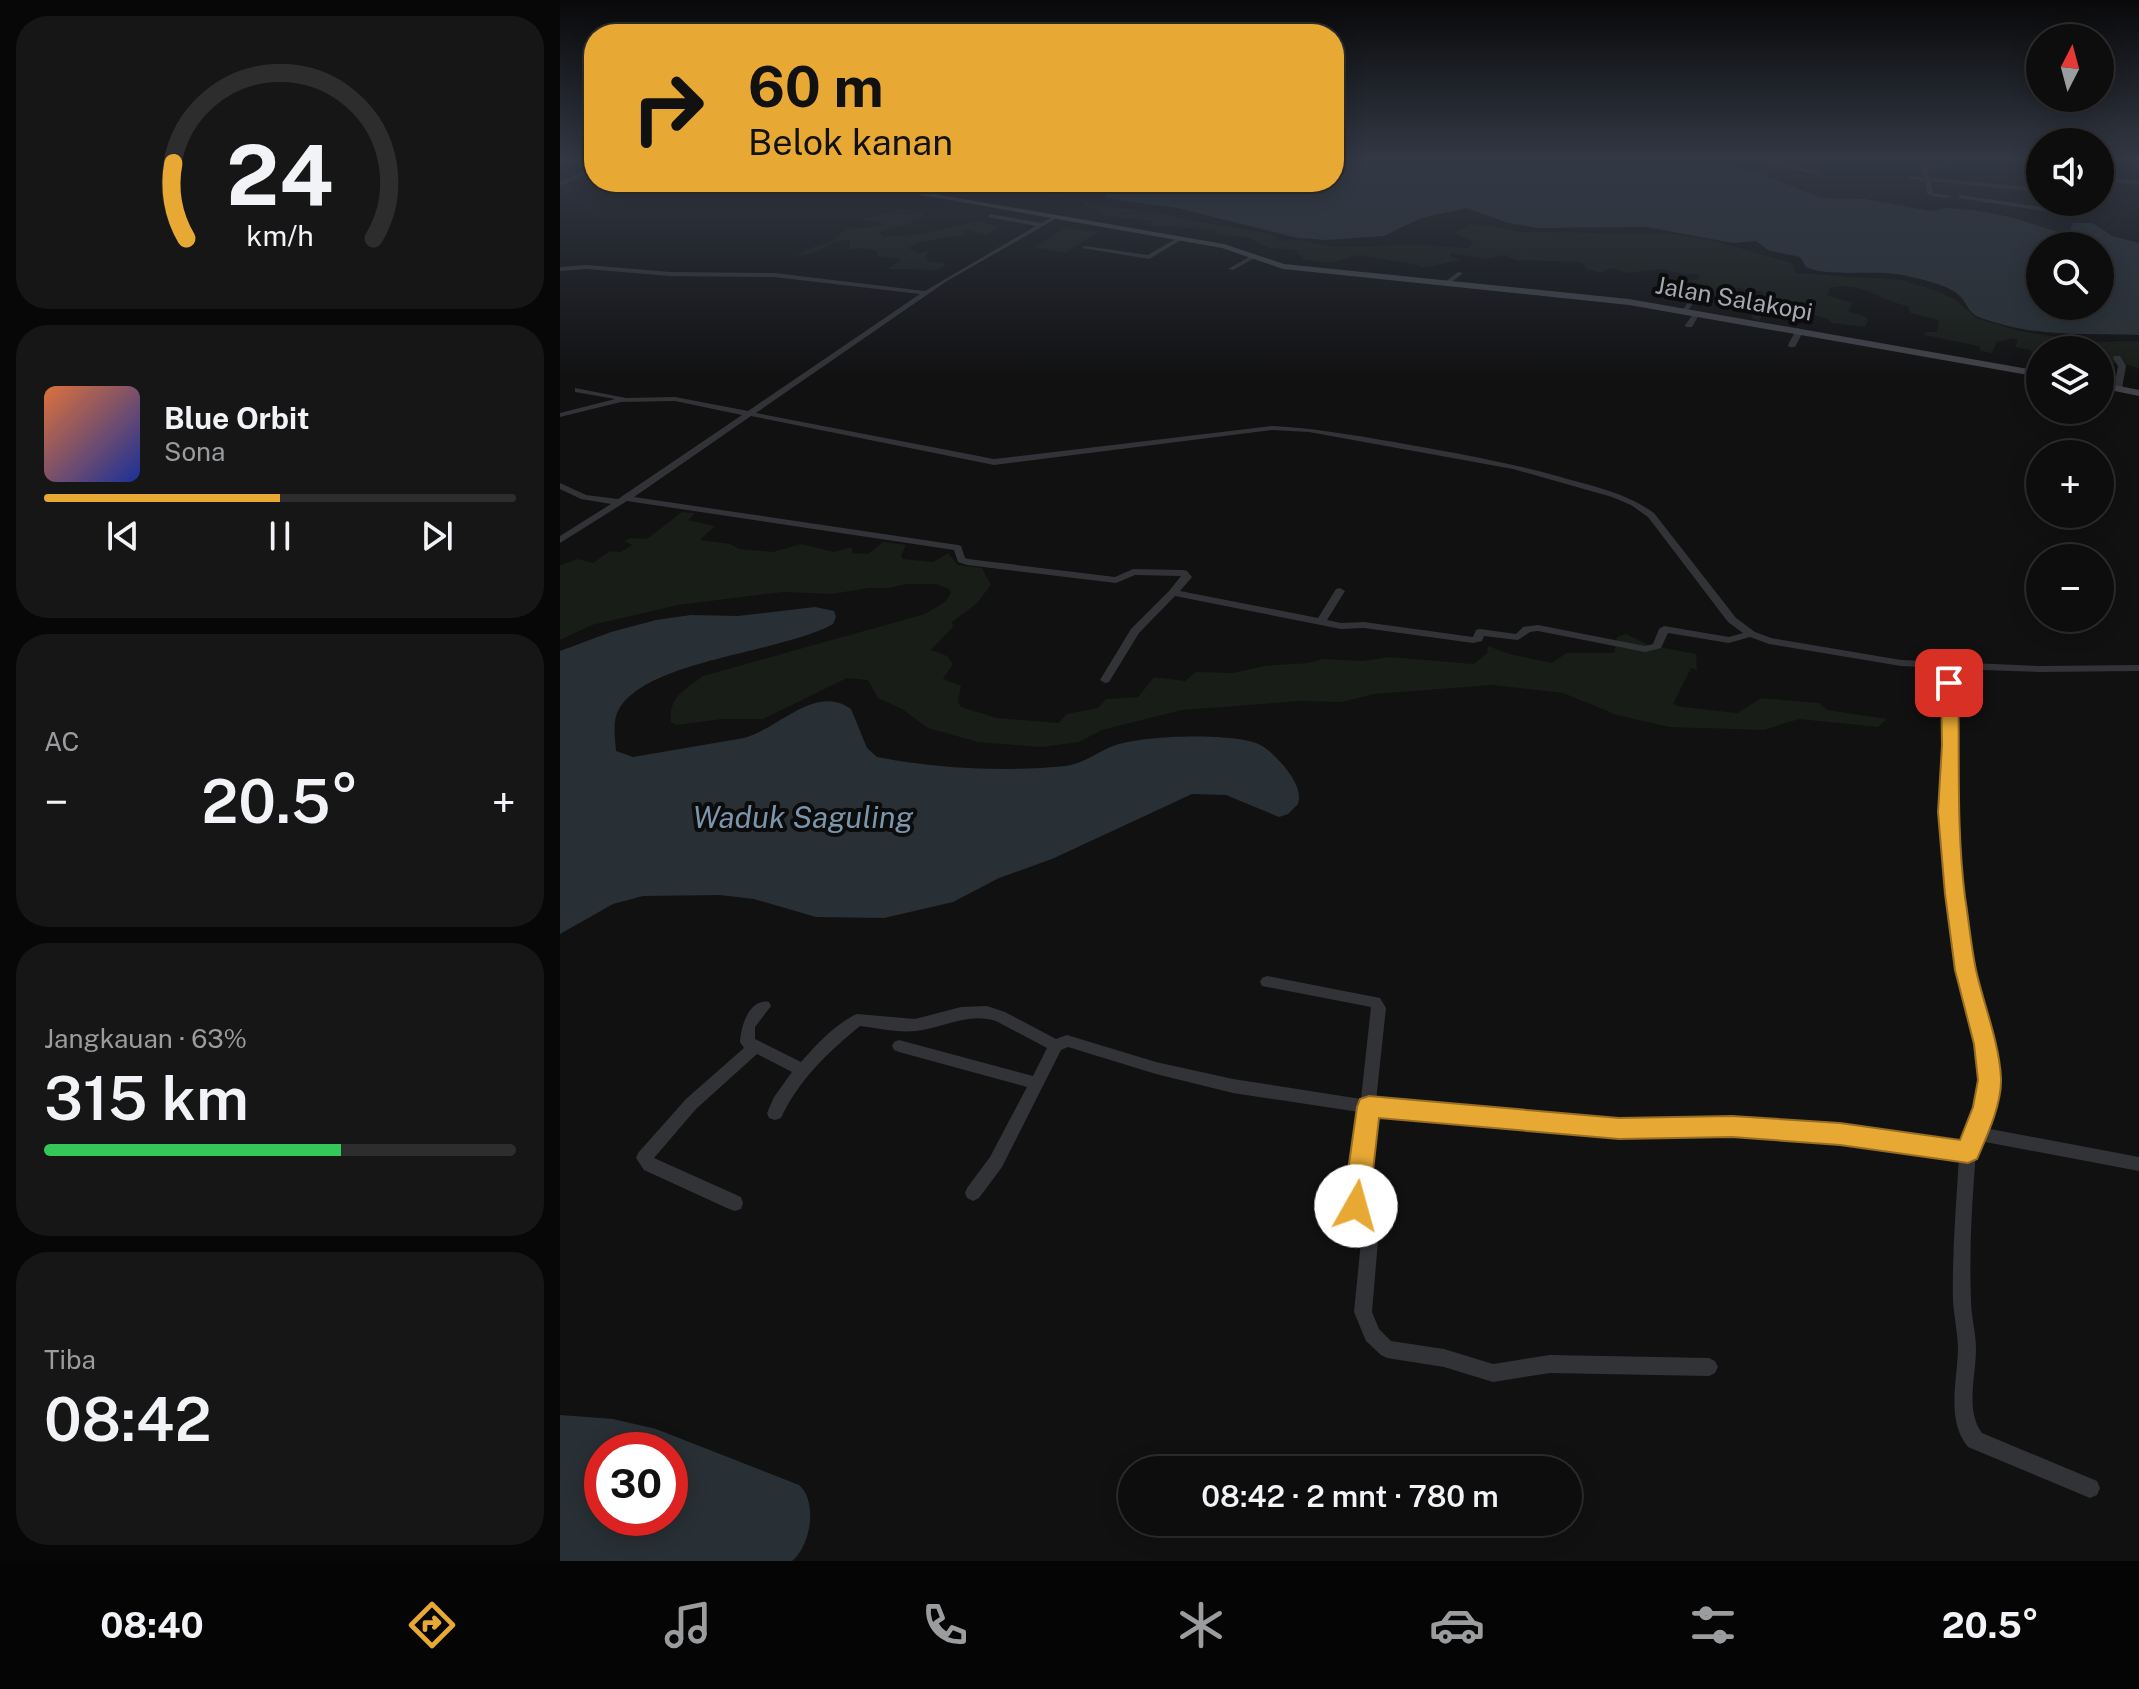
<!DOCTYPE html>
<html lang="id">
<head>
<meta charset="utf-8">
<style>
  :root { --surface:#0d0d0e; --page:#161617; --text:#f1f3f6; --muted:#9a9c9e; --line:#2d2d2e; --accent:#e8a934 }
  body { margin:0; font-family:"Public Sans",sans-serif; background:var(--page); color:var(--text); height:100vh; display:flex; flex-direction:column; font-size:30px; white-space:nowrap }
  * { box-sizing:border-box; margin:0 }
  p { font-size:26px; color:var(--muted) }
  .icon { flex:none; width:44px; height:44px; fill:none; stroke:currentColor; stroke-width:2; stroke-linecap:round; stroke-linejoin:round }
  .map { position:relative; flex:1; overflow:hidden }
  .drawer { display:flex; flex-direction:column; gap:16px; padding:16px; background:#070708; width:560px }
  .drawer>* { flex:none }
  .top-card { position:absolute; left:24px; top:24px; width:760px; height:168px; border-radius:32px; box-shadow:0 4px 20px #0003,0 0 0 2px var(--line); background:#e8a934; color:#111; overflow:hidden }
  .needle { width:52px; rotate:6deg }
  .buttons { position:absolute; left:1466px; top:24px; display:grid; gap:16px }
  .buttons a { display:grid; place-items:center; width:88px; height:88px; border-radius:50%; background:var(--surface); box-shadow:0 4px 20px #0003,0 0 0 2px var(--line); font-size:40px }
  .speed { position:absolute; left:24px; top:1432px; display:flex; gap:16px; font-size:40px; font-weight:700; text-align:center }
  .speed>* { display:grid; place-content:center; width:104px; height:104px; border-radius:50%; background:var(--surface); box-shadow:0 4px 20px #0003,0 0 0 2px var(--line); line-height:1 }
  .speed .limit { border:12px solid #d22; background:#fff; color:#111 }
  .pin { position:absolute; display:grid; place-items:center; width:68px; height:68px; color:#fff; margin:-34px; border-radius:16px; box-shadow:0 4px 12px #0006 }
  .me { position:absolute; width:88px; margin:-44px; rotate:7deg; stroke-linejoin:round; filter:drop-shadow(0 0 6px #0008) }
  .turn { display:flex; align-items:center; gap:28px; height:168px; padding:0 32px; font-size:36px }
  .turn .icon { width:104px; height:104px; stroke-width:2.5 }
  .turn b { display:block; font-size:56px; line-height:68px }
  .big { font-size:60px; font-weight:600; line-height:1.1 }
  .drawer .tile { flex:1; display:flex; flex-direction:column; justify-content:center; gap:12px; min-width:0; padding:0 28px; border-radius:32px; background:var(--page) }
  .drawer .dial { align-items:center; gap:0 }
  .dial svg { height:208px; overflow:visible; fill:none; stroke:var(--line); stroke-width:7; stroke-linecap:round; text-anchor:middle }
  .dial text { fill:var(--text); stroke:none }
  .song { display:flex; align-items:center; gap:24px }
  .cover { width:96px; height:96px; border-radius:12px; background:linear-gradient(135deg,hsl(20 70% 55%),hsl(230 70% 35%)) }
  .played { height:8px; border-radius:4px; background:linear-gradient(90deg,var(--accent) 50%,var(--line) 50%) }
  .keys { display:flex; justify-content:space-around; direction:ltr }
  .heat { display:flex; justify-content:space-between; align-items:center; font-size:44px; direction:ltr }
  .charge { height:12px; border-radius:6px; background:linear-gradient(90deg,#34c759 63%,var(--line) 0) }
  .trip { position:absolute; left:558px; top:1456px; width:464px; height:80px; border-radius:40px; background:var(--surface); box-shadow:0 4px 20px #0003,0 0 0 2px var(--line); font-weight:600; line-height:80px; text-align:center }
  .tab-bar { display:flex; height:128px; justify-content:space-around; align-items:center; background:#050506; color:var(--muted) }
  .tab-bar .icon { width:56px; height:56px }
  .tab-bar .current { color:var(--accent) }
  .tab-bar b { font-size:36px; color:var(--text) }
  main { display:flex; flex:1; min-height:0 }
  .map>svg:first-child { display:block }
  .green { fill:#181d18 }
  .water { fill:#283035; fill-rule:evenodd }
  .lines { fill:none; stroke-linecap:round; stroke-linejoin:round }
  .street { fill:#323337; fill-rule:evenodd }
  .secondary { fill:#404247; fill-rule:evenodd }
  .route { fill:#e8a934; stroke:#976e22; stroke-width:2 }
  .labels { text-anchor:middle; stroke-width:8; stroke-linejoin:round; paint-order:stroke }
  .far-street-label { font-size:24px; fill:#a3a8b2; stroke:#0c0c0d }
  .water-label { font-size:30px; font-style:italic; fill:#7b96ac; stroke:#0c0c0d }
</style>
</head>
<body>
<main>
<section class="drawer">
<div class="tile dial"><svg viewBox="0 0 100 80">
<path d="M14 69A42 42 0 1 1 86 69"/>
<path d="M14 69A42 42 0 0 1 9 40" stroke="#e8a934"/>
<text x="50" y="56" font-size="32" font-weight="700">24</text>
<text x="50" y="72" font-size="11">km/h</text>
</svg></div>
<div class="tile">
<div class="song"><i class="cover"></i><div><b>Blue Orbit</b><p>Sona</p></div></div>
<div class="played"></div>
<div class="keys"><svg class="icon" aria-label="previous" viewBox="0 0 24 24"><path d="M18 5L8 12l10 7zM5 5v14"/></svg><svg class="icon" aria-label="pause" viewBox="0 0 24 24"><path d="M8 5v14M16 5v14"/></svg><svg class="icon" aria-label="next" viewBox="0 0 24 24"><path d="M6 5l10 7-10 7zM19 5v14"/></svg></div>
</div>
<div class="tile"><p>AC</p>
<div class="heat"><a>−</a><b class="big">20.5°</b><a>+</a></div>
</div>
<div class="tile"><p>Jangkauan · 63%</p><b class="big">315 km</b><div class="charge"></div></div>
<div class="tile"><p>Tiba</p><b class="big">08:42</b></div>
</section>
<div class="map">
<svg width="1579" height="1561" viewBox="0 0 1579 1561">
  <rect width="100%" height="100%" fill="#111112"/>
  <path class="green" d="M399,182h92l14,7 -12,3 11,4 -2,1 -39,-3 3,-7c-19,-5 -33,-3 -52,1v-4z
    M526,198l3,6 8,2 61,6 21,6 92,16 8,7 20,-1 36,7 88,-2 45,3 6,-6 -19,-9 15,-8h13l38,7 153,2 36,6 82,23 4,10 105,7 36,11 19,9 20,18 43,13 68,11 52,-1v27l-23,-6 -8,7h-8v-19h-60v10h-4l-6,-10 -15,-3 3,-7 -4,-2 -17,4 -5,11 -12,-2v-4l-6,-2 -50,-10 1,-3h12l2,-12 -29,-7 -2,-7c-25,-4 -48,-26 -78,-18l-3,7 25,8 -4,8 16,5 4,4 -3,7 -33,-4 -4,-4 -43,-12 -22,4 -3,8 4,2 -12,-2 1,-7 -4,-3 2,-6 12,-7 1,-4 -37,-6 -3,2 9,5 -2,4 -34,-5 2,-8 -9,-3 8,-2 2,-5h-16l-21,-5 -35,4 -18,-5 -8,5 -17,-4 -1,-5 -6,-2 -62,-2 -12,-5 -18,4 -34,-6 -2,3 11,4 -40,8 -3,-3 -59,-10 -28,8 -30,-4 2,-3 -6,-2v-4l-28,-2 -19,-10 -34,-4v-4l-65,-4 -2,-2 4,-3 -54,-6 1,-5 -13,-3 -7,-7z
    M338,209l27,3 -2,4 -10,3 -1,4 -33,9 4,5 41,-3 55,-13 20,6 -13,8 -21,-6 -2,6 -47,8 -7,5 9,5 12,-2 -4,4 2,6 19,3 -9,6 -50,-1 13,-10 -23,-3v-5l-16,-3 -13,2 1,-10c-21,-1 -29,16 -53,15l13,-7 21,-6 15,-13 36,-3 -2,-4 -17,-3z
    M506,228l32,4 -33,21 -31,-6z
    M122,512l13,1 -7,7 27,6 -15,14 30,4 9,5 34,3 28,-8 33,8 18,-5v6l16,1 15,-12 23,3 -5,11 2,3 30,3 15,-9 10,12 24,3 9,17 -15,19 -24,18 1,5 -22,23 16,6 6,8 -10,15 18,7 -3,16 3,5 36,11 62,5 7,-9 32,-6 8,-9 32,-2 16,-20 31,4 11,-9 37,1 31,-7 45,-3 13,-4 41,2 26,-4 85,7 13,-11 1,-7 21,8 43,9 14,-10h48l3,-16 9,-3 22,11 48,9 1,16 -6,-2 -18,36 9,3 55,6 25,-15 57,5 8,7 60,9 -9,8 -79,-8 -35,11 -95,-3 -52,-12 -54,-22 -71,-8 -118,9 -32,8 -42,-1 -118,9 -80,20 -23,12 -37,5 -64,-5 -50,-14 -26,-19 -24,-11 -10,-18 -21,-2 -84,41h-41l-46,6 -5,-3c-3,-25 14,-32 32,-46l222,-62 20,-12 6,-9 -2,-4 -13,-5h-29l-18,4h-20l-37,6 -49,-2 -105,13 -86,20 -32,15v-75l18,-6 15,4 17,-12 11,1 11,-7 -8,-4 7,-3 16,1z"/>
  <path class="water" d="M774,159h376l46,13 65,26 45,1 63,12 18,-3 25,2 39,7 53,17h5l4,-11h20l19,13 27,7v92c-57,-2 -102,3 -158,-17 -13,-5 -13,-13 -20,-21 -12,-13 -42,-18 -58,-22 -29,-6 -74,3 -97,-8l-6,-10 -32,-7 -12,-9 -23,2 -87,-16 -109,1 -32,-6 -38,-14 -46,10 -37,18 -58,4 -28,-2 -121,-30 -63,-8 -9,-3 2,-8 -3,-2 -31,-5h261zM1480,246h60v60h-60z
    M255,607l19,4 2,6 -3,7c-51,29 -185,35 -214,85 -7,12 -4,28 -3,42l17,6 111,-19c34,-9 72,-55 107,-29l16,39 10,9c62,12 125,15 189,9 20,-3 32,-15 50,-21 28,-10 113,-12 140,-2 11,4 20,14 28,23 9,12 18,24 14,38l-10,10 -9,3 -53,-22 -34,-1 -140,65 -53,19 -46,24 -69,16 -68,-1 -62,-18 -34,-4 -77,1 -30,8 -53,30v-283l51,-19 45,-12 35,-5 47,1z
    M0,1415l53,4 43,10 143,56c19,16 12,61 -7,76h-232zM42,1450h68v68h-68z"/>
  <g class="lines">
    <path class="street" d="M10,159h8l-18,9v-4z
      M1209,159h7l-3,2 48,12 -3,2 -51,-12z
      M1364,163l25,4 -3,2 -19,-2 2,11 111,10v4l-110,-11 3,12 19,3c-6,3 -19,1 -25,-2l-2,-13 -17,-3 3,-2 13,2 -3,-13z
      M34,167v4l-34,15v-4z
      M1540,177l39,4v4l-39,-4z
      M390,183l5,1 -22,12 -5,-1z
      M1400,195l101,15 1,-4 -6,-1v-2l26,2v-3h6v5l-3,2 -17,-2 -1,5 -3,2 -106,-16z
      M430,214l51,9 13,-7 5,1 -112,64 -191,132 238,46 278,-33c41,2 81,9 122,16 55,10 109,19 163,34 34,10 68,16 97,37l82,105 19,14 16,6 130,22 139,6 99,-1v6l-99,1 -86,-3 3,76 -3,67 11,108 33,160 -5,27 -8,21 154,29v14l-159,-30 -4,11c-4,49 -7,98 -5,148 0,16 5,33 5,49 0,27 -11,61 6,84l115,48 3,7 -3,7 -7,3 -122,-51c-22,-27 -11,-65 -10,-97 0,-16 -4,-33 -5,-49 -1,-48 3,-95 6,-143l-119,-17 -108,-8 -113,3 -245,-22 -10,89 14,8 2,6 -8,95 7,17 12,12 53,8 49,15 57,-9 159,3 6,3 3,6 -3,6 -6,3 -159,-3 -57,9 -49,-15 -57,-9 -6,-3 -15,-14 -12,-29 9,-91 -11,-5 -4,-13 11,-91 -126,-19 -77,-19 -88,-27 -7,3 -59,117 -23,31 -6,3 -6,-3 -2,-5 2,-5 23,-31 37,-70 -128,-35 -5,-2 -2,-4 2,-4 5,-2 134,36 14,-28 -51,-27c-28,-9 -53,7 -80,10 -18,2 -39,-3 -56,-5 -32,26 -62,55 -79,92l-6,2 -6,-2 -2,-5 7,-16 18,-25 -35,-18 -61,55 -42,49 87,39 2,6 -2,6 -6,2 -6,-2 -85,-39 -8,-12 2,-5 48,-54 58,-51 -4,-6c1,-16 9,-44 29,-40l2,4 -16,21v12l46,23c15,-17 35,-39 56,-48l58,5 46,-12 26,-1 18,6 51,27 11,-4 89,27 77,17 128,20 10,-92 -109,-21 -2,-4 2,-4 5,-2 113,22 6,10 -10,93 243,21 113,-3 108,8 123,17 14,-37 5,-27 -31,-160 -9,-108 3,-67 -2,-77 -42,-2 -132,-22 -19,-7 -21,6 -61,-10 -7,15 -16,4 -107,-21 -8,1 -12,8 -34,-4 -2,5 -9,2 -109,-15 -23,1 -166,-33 -36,37 -30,49 -4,1 -5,-3 31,-51 38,-38 12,-15 -46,-1 -19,8 -149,-18 -9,-3 -4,-12 -327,-49 -67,42v-7l51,-32 -30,-5 -21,-10v-6l26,12 32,4 124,-84 -67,-14 -54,1 -61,15v-4l55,-14 -40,-7v-4l51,10 49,-1 73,14 172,-117 -146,-17 -104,-1 -83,-7 -27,2v-4l27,-2 83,7 104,1 151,18 111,-65 -48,-9zM191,416l243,49 278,-35 37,2 204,37 99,28 19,8 17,12 80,105 15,11 -14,4 -65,-11 -5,3 -6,15 -8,2 -107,-21 -15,2 -7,7 -36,-5 -4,1 -3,7 -109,-15 -23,1 -14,-3 18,-29 -5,-3 -4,1 -18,29 -138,-27 12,-14 -5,-6 -3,-1 -51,-1 -18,8 -147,-18 -3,-1 -4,-12 -3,-1 -324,-48z
      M619,237l2,3 -32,19 -67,-11 3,-2 63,9z
      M691,256l5,1 -23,13 -5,-1z
      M898,272l5,1 -14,11h-4v-2z
      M1132,296l5,1 -10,15h-4l-1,-1z
      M1135,312l5,1 -8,14h-6l-1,-2z
      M1237,328l7,2 -9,17h-6l-1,-2z
      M1554,356h6l6,10 -4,22 -4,2 -4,-2 4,-22 -5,-8z"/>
    <path class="secondary" d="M288,182h17l359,62 60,20 345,35 411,72v6l-411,-72 -346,-36 -61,-21z
      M1540,382l39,8v6l-39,-8z"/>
  </g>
  <linearGradient id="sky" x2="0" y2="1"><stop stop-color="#09090a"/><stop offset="0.42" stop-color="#323844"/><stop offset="1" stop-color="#323844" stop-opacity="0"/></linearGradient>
  <rect width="1579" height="378" fill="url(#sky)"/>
  <path class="route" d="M1389,678l9,5c2,72 -2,143 7,214 4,25 6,49 11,73 8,36 23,71 25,108 1,26 -14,58 -24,81l-9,4 -128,-18 -108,-8 -113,2 -240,-21 -10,88 -4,8 -9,4 -9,-4 -4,-8 14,-99 3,-8 9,-3 250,22 113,-2 108,7 120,17 13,-33 5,-27 -4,-36 -19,-74 -10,-76 -7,-82 4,-67 -1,-62z"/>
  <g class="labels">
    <g class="far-street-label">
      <text transform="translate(1174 299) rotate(10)" y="8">Jalan Salakopi</text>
    </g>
    <g class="water-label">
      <text x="243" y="828">Waduk Saguling</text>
    </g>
  </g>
</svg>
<div class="buttons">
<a><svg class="needle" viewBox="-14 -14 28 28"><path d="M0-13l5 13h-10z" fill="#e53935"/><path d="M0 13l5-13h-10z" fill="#9a9c9e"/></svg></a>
<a><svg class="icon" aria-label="sound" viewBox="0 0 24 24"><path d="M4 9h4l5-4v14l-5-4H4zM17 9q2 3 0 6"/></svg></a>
<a><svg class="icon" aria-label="search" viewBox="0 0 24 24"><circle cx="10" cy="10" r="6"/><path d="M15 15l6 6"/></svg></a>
<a><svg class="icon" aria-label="layers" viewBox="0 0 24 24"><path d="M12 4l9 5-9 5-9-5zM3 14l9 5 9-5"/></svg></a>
<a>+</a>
<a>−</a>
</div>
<div class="speed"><div class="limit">30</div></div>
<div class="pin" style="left:1389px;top:683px;background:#d93025"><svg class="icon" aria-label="arrive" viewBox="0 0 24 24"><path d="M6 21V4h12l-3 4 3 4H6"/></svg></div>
<svg class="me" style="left:796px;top:1206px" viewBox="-20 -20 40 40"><circle r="19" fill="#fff"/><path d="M0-13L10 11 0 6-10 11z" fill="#e8a934"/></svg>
<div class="trip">08:42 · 2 mnt · 780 m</div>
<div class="top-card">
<div class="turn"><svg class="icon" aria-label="right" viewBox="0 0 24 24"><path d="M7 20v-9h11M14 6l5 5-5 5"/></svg><div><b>60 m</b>Belok kanan</div></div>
</div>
</div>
</main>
<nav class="tab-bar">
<b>08:40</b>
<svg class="icon current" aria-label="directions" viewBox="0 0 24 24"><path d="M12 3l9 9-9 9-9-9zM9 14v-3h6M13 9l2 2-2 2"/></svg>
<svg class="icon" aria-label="music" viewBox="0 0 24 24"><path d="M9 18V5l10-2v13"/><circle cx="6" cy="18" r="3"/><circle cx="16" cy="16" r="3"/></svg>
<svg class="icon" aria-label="phone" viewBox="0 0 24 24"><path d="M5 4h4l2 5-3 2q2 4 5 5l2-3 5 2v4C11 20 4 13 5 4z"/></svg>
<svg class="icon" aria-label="climate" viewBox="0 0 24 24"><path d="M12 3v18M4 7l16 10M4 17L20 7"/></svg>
<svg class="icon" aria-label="car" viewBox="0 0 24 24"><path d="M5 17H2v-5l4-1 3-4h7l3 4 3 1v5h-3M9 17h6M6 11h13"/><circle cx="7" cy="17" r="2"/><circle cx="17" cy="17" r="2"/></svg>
<svg class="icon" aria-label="filters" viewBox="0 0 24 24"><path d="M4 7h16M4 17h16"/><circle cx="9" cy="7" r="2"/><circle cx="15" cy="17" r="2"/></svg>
<b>20.5°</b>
</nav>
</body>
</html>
